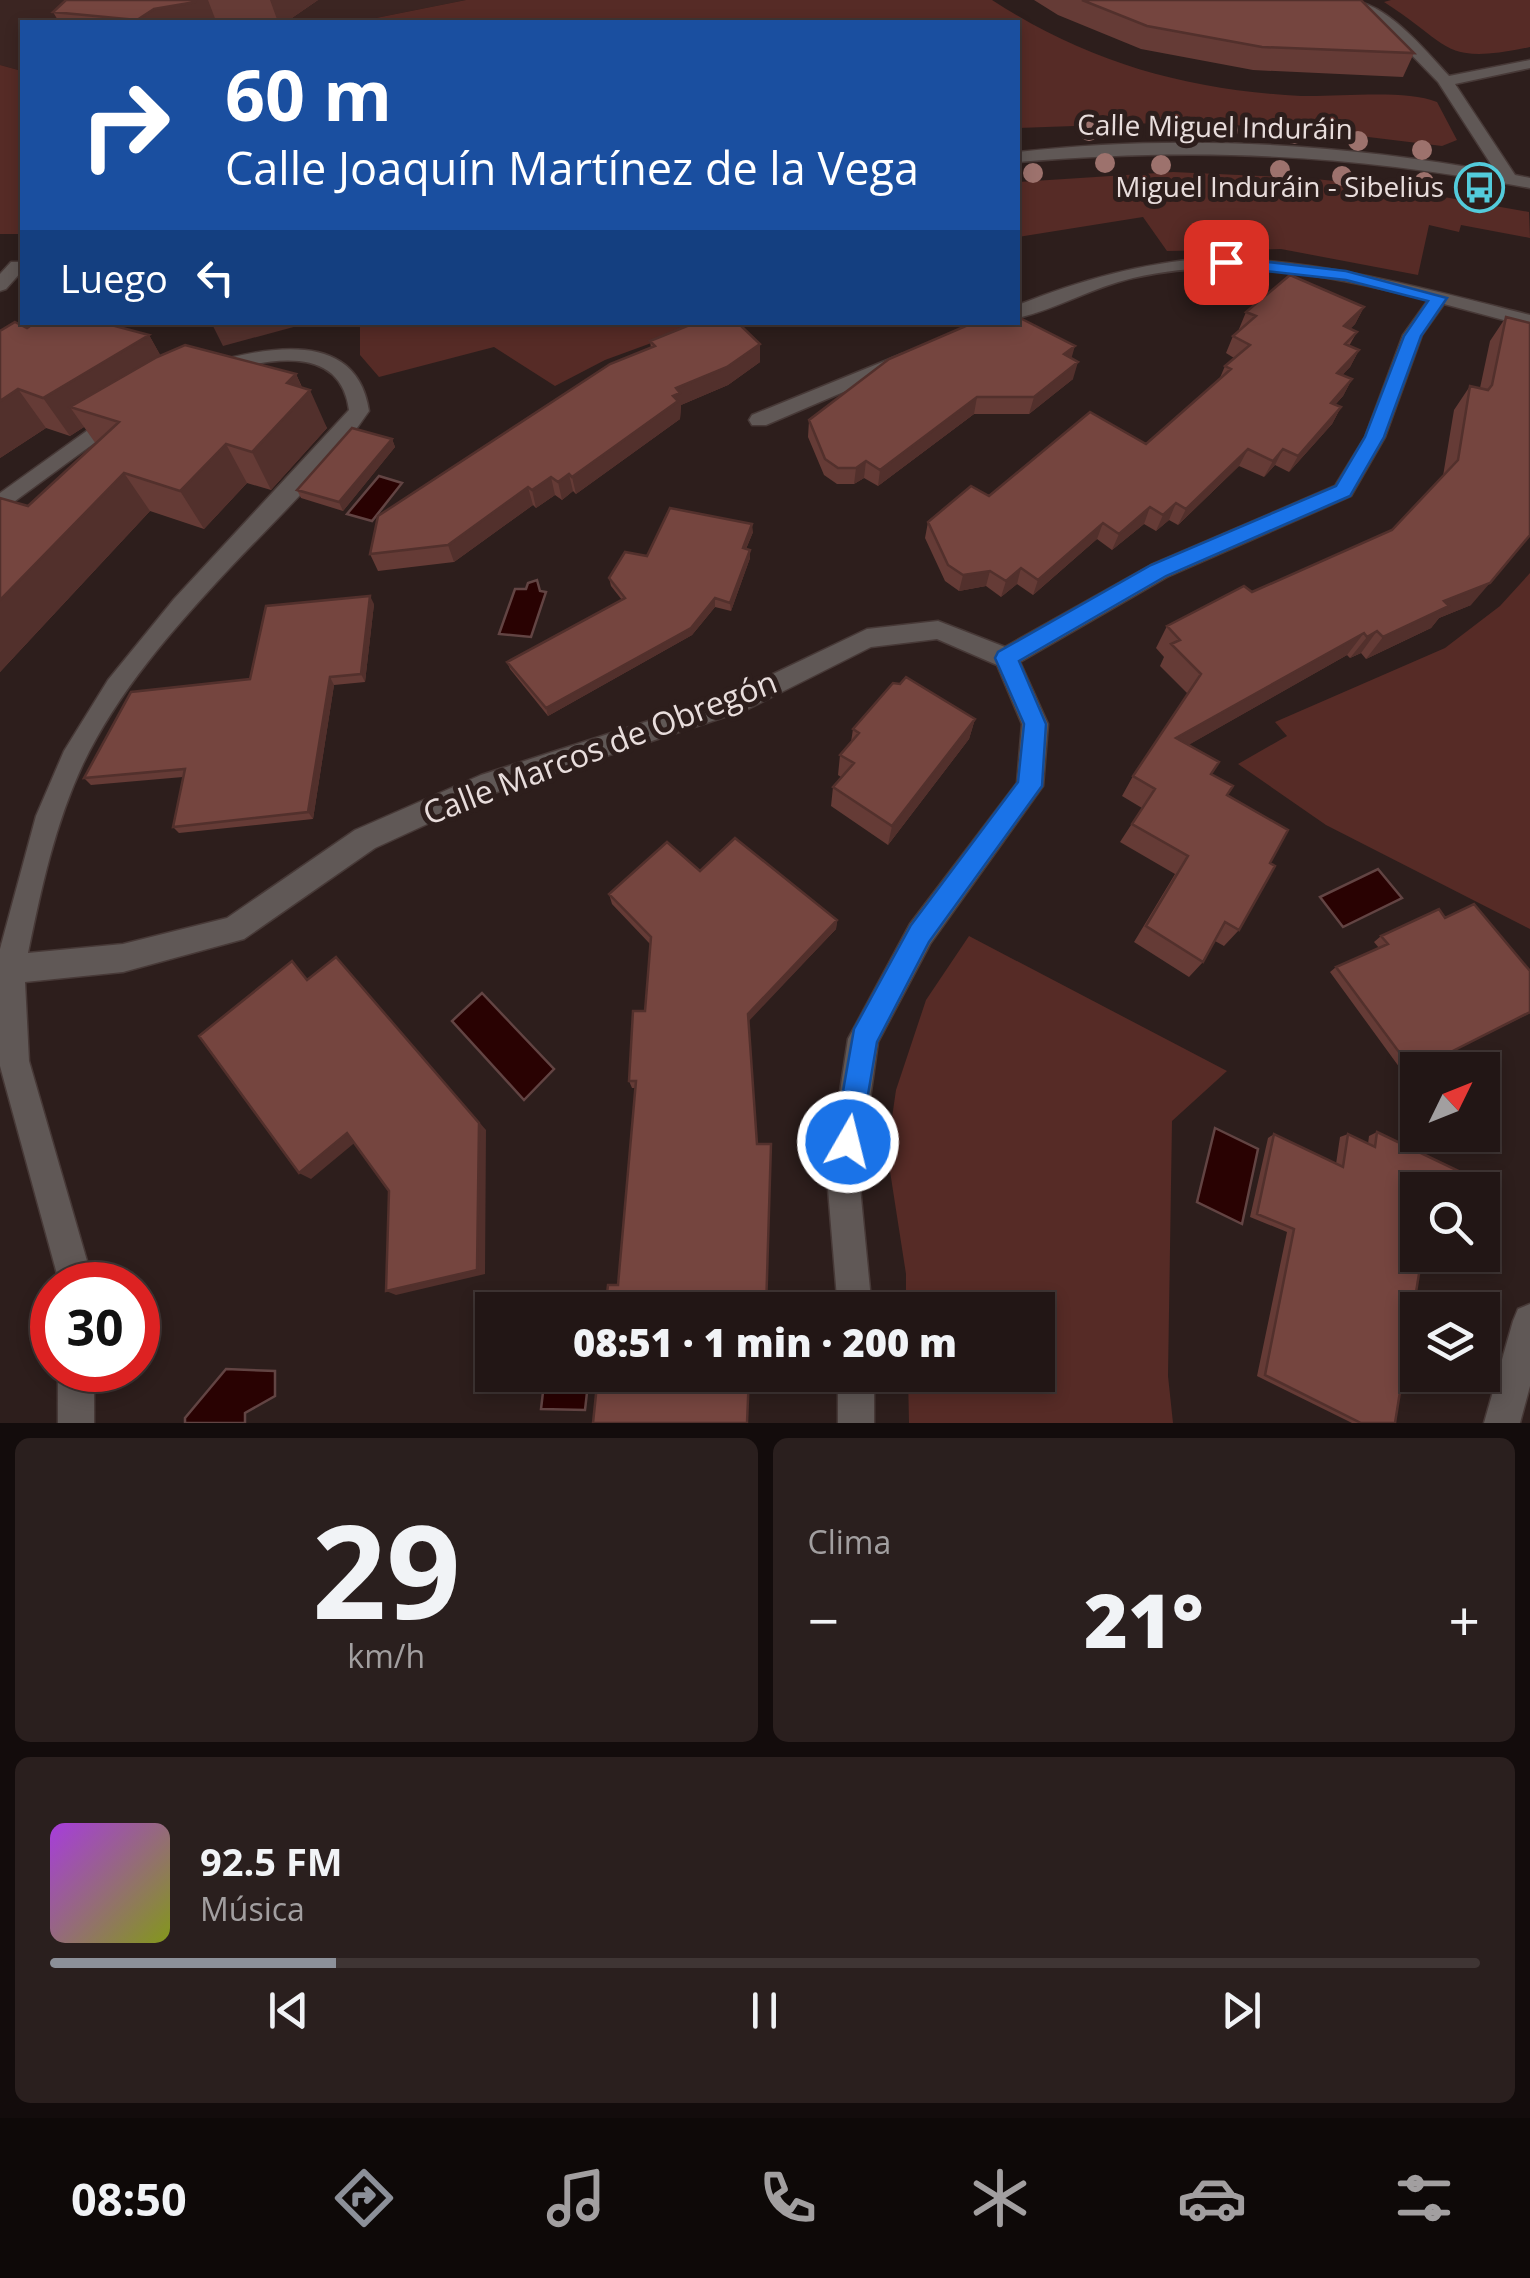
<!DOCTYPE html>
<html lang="es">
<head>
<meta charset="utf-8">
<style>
  :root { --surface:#221615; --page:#2a1f1e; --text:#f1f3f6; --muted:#a29fa0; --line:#3f3534; --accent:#8c9099 }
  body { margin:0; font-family:"Open Sans",sans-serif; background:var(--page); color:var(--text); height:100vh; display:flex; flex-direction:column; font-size:38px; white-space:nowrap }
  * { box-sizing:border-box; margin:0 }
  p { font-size:32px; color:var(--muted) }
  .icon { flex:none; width:55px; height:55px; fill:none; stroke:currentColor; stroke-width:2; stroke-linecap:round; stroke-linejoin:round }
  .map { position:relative; height:1423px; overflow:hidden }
  .drawer { display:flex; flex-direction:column; gap:15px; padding:15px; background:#130c0c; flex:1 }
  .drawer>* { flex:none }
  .banner { position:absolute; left:20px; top:20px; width:1000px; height:305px; border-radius:0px; box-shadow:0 5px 15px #0003,0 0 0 2px var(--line); background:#1a4fa0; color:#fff; overflow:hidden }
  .needle { width:65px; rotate:47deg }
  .buttons { position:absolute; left:1400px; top:1052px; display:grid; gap:20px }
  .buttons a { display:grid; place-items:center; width:100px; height:100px; border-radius:0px; background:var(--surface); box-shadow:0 5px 15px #0003,0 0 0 2px var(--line); font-size:50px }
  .speed { position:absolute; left:30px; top:1262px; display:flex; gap:20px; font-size:50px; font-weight:700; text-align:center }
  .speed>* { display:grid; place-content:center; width:130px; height:130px; border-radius:50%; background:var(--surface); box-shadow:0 5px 15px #0003,0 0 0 2px var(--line); line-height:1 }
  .speed .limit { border:15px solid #d22; background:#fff; color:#111 }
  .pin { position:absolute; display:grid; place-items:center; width:85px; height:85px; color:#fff; margin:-42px; border-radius:20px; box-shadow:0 5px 15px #0006 }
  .me { position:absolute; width:110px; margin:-55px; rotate:8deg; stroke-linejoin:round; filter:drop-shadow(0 0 8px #0008) }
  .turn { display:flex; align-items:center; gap:35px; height:210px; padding:0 40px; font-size:45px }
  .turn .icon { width:130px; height:130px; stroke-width:2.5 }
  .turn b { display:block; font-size:70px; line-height:85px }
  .then { display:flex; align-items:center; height:95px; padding:0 40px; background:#0003; gap:20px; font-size:38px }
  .big { font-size:75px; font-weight:800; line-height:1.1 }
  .drawer .tile { flex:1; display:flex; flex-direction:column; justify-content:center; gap:15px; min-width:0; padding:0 35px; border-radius:15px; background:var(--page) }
  .drawer .dial { align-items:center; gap:0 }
  .dial b { font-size:130px; line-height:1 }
  .song { display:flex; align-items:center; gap:30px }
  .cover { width:120px; height:120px; border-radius:15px; background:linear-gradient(135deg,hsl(280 70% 55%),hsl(70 70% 35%)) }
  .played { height:10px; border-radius:5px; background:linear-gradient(90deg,var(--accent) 20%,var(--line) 20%) }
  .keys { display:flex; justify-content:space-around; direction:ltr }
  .heat { display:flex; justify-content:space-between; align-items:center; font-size:55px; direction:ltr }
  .drawer .tiles { flex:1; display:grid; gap:15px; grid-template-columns:1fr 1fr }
  .tile:last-child { grid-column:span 2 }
  .trip { position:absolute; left:475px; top:1292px; width:580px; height:100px; border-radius:0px; background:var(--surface); box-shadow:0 5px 15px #0003,0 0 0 2px var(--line); font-weight:800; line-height:100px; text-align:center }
  .dock { display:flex; height:160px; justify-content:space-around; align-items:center; background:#0e0908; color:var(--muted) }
  .dock .icon { width:70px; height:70px }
  .dock .current { color:var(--accent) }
  .dock b { font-size:45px; color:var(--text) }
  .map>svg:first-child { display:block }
  .built { fill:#3b2522 }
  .green { fill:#562b26 }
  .water { fill:#290202; stroke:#624443; stroke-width:2.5 }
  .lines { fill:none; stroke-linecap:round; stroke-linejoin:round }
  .minor-casing { stroke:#473937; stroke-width:3 }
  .minor { fill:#605856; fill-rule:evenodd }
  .tree { fill:#9d726d }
  .wall { fill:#653b36 }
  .shaded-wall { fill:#52302c }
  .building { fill:#75453f; stroke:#52302c; stroke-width:2.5 }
  .route { fill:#1a73e8; stroke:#114b97; stroke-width:2.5 }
  .labels { text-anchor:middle; stroke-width:10; stroke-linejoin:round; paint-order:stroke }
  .far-street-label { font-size:28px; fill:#e8dddc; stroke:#2d1e1c }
  .far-poi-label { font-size:28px; fill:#e8dddc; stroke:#2d1e1c; text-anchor:end }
  .street-label { font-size:32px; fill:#e8dddc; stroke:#2d1e1c }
</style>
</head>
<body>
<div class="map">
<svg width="1530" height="1423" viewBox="0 0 1530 1423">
  <rect width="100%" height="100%" fill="#2d1e1c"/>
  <path class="built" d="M0,0h466l-110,22h-334v49l-22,-6z"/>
  <path class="green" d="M466,0h526c97,63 194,90 309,96 38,1 104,-7 136,6l20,38 -15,6 -131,-16 -124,-8 -169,6v-106h-662z
    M1391,0h139v47c-89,19 -78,-2 -146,-45z
    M0,65l22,6v163h-22z
    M1173,172l133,6 76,8 147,26 1,26 -69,-13 -2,7 -30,-7 -11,50 -137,-26 -114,2 -24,-34 -125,20v-55z
    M360,323h346l-101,37 -50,26 -61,-39 -115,30 -19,-22z
    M1530,573v356l-204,-104 -88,-61 49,-28 -12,-14 170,-74 55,-42z
    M969,936l258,135 -55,50 -4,255 5,47h-264l-1,-48h130v-65h-132v-36l-19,-122 9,-62 30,-90z"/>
  <path class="water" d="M379,476l23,7 -30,38 -25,-7z
    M537,580l3,11 6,1 -15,45 -32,-3 16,-45h11l2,-6z
    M1378,869l24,29 -59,29 -23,-30z
    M482,993l72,76 -30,31 -72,-79z
    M1215,1128l43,21 -16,75 -45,-22z
    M226,1369l49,2v25l-30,17v10h-60v-5z
    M545,1375h44l-4,35 -44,-1z"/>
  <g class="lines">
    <defs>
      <path id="minor" d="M1346,0c39,0 78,49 103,76l81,-16v8l-75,16 60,91 15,3v10c-180,-34 -330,-41 -512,-26v-10c159,-18 320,-9 478,20l-58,-90 -40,-41z
        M1209,258c111,1 214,30 321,57v12l-86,-23 -22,31 -37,102 -34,59 -184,81 -147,85 28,62 -5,62 -113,158 -52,98 -19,135 13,133h-34l-11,-133 21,-138 62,-115 107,-141 5,-59 -25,-59 -60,-26 -66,8 -125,63 -249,82 -122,56 -131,91 -121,33 -98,10 4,79 65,224h-34l-60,-219v-117l36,-133 28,-65 44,-71 66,-81 175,-189c-9,-70 -88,-49 -135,-36l-10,-6 3,-4c58,-17 150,-36 162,47 -39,58 -93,108 -141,159 -55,59 -110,121 -145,194 -28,60 -42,125 -55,189l95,-9 104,-26 128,-88 126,-55 248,-80 138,-66 71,-8 67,26 146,-82 184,-79 30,-49 38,-102 25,-35c-96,-24 -197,-45 -295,-22 -40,9 -76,31 -115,40v-13c63,-25 123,-42 191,-47z
        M11,262h11v9l-16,18 -6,2v-17z
        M902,354l10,6 -3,4 -143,61h-14l-3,-5 3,-5z
        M116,410l7,2v10l-123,90v-19z
        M1530,1304v82l-10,37h-36l29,-102 5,-12z
        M58,1370h36v53h-36z
        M838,1375h36v48h-36z"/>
    </defs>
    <use href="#minor" class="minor-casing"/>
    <use href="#minor" class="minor"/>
  </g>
  <g class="tree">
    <circle cx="1165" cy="127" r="10"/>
    <circle cx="1228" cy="130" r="10"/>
    <circle cx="1089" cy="131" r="10"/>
    <circle cx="1294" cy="134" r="10"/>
    <circle cx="1358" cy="141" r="10"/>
    <circle cx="1422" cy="150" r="10"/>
    <circle cx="1105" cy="163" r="10"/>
    <circle cx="1161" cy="165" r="10"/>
    <circle cx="1280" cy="170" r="10"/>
    <circle cx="1033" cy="173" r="10"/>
    <circle cx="1342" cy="176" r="10"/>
    <circle cx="1424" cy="182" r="10"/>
    <circle cx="1494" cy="193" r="10"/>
  </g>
  <path class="wall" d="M66,0h252l-32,22h-25l-11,-3 -34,2 -1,1h-156l-6,-10z
    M1034,0h327l53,53 -11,24 -150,-7 -112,-21 -83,-34z
    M1364,307l-9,17 -5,5 7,3 -8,14 10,4 -9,17 -8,8 10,4 -9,17 -8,9 6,2 -9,17 -43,48 -14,-7 -11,12 -25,-11 -61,59 -9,-5 -13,11 -12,-7 -32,26 -15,-11 -64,56 -16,-11 -16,13 -15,-11 -27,5 -14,-10 -20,-43 3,-16 61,-26 157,-52 73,-64 6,-14 9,-8 -8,-5 7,-17 8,-6 -2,-1 7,-17z
    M1506,317l-35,288 -32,13 -8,10 -65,31 -5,-6 -11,5 -3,-3 -159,90 39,50 43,68 -31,67 -15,16 -9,-5 -12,21 -14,15 -55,-35 41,-68 -55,-32 22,-34 -20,-12 11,-20 55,-82 -28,-28 4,-9 -8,-9 11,-22 85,-34 140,-62 51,-54 11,-66 16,-24 10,2 10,-47z
    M27,328l122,7 11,20 136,19 6,13 25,41 -56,62 -24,-7 -43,46 -54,-18 -150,161v-174l28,8 68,-62 -12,-17 -14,9 -24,-8 -46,30z
    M650,341l110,3v18l-32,23 -47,20 -1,14 -104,75 -3,-3 -11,9 -7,-5 -19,13 -3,-3 -79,57 -76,9 -8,-17 281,-206z
    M1071,358l2,21 -44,35h-55l-96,72 -14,-8 -10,6h-17l-13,-9 -16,-38 1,-17z
    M392,439l3,8 -52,64 -42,-13 -4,-8z
    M753,532l-7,17 4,1v8l-19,53 -16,-4 -23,28 -144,81 -38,-47 -3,-7 115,-62 -11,-14 -2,-8 38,-22z
    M374,604l-9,78 -31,3 -21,134 -134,14 -6,-6 10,-50 -92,8 -7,-7z
    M975,719l-6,20 -81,106 -57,-39 2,-19 8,-10 -3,-2 2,-20 11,-13 2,-13z
    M700,871l137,49 -1,9 -88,92 -130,264 18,-197h-4l-3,-7 16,-70 5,-67 -38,-40 -3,-10z
    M1445,918l85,95 -125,62 -75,-103 6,-5 43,-19 -5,-6 7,-6z
    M1377,1132l41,58 -23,233h-43l-95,-47 30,-144 -37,-15 18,-79 6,-4 62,30 4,-27 8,-3 20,10 1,-8z"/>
  <path class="shaded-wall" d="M196,0h12l8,21 -1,1h-77l-1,-2 17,-11z
    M270,0h48l-32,22h-8z
    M1364,307l-9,17 -20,19 9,-17z
    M211,322h101l-89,24z
    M149,335l22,39 -101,33 14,20 -14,9 -27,-38z
    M760,344v18l-32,23 -47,20 -1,14 -104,75 -4,-17 101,-81 3,-8z
    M1075,346l-5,17 -6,-9z
    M1359,350l-9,17 -22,23 9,-17z
    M1078,362l-5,17 -44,35 5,-17z
    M296,374l9,21 5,-5 17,38 -56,62 -19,-38 35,-69z
    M1352,379l-9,17 -21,23 9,-16z
    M18,389l28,39 -46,30v-57z
    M977,397l-3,17 -96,72 2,-16z
    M1341,407l-9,17 -43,48 9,-16z
    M392,439l3,8 -52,64 -4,-9z
    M226,444l21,39 -43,46 -24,-38z
    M1248,449l-9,17 -61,59 8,-16z
    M1283,449l-8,16 -11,12 9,-16z
    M866,461l-2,17 -10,6 2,-16z
    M124,473l26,38 -150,161v-72z
    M569,474l4,17 -11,9 -4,-18z
    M551,477l4,18 -19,13 -4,-18z
    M528,487l5,18 -79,57 -6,-17z
    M1176,503l-7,17 -13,11 7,-16z
    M1150,507l-6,17 -32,26 7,-16z
    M1103,523l-6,16 -64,56 5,-15z
    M752,524l1,8 -10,24v-8z
    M750,550v8l-19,53 -1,-8z
    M1021,568l-4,16 -16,13 5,-16z
    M990,571l-4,15 -27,5 4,-16z
    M1490,583l-19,22 -32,13 -8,10 -65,31 17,-22 61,-36z
    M370,596l4,8 -9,78 -4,-8z
    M715,598v9l-23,28 -144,81 -2,-8z
    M1377,631l-16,22 -11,5 17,-21z
    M1364,633l-17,22 -183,104 12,-21z
    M330,677l4,8 -21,134 -5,-7z
    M975,719l-6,20 -81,106 4,-19z
    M837,920l-1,9 -88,93v-8z
    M336,957l150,173 -1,144 -89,21 -10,-4 91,-21z
    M347,1133l11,7 -47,39 -12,-6z"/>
  <path class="building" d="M66,0h130l-1,2 -41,7 -17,11 -84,-8z
    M1082,0h279l53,53 -152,-6 -115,-21z
    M1290,275l74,32 -20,19 13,6 -12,12 14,6 -22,23 15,6 -21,24 10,4 -43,49 -15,-7 -10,12 -25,-12 -62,60 -10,-6 -13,12 -13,-8 -31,27 -16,-11 -65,57 -17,-12 -15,13 -16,-10 -27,4 -15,-10 -20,-43 43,-36 18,10 101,-84 56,32 85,-75 -6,-3 25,-21 -17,-9 23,-20 -10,-4z
    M1018,317l57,29 -11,8 14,8 -44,35h-57l-97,73 -14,-9 -10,7h-18l-13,-9 -16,-39 80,-61 86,-37h43z
    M1506,317l24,6v212l-40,48 -46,18 5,5 -66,31 -6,-6 -10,6 -3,-4 -188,105 43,24 -8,12 22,12 -6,9 61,35 -18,33 5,3 -36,64 -14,-8 -22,40 -57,-36 42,-70 -56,-32 23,-35 -22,-13 68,-102 -30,-30 9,-4 -13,-14 77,-40 8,6 140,-62 66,-70 12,-74 18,4 4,-5z
    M15,322l12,6 9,-6h64l49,13 -106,63 -25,-9 -18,12v-70z
    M697,322h40l23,22 -33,23 -51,21 4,5 -7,3 5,5 -106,76 -3,-3 -11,8 -7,-5 -19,13 -4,-3 -80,58 -78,9 8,-38 232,-152 45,-18 -5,-5z
    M185,345l111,29 -9,9 23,7 -58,62 -26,-8 -46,47 -56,-18 -124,127v-102l28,8 91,-84 -49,-15 87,-50z
    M352,428l40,11 -53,63 -42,-12z
    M670,508l82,16 -9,24 7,2 -20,53 -15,-5 -24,30 -145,80 -39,-46 118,-64 -16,-20 16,-26 22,4z
    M370,596l-9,78 -31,3 -22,135 -135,15 12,-58 -101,9 47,-86 119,-13 16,-73z
    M906,677l69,42 -83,107 -59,-39 21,-24 -14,-8 19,-22 -6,-4 40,-46 7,1z
    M735,838l102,82 -89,94 9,130h14l-5,166h-161l3,-25h10l18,-204h-7l4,-70h12l6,-74 -42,-43 58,-52 33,29z
    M1474,904l56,67v41l-117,59 -77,-104 52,-23 -7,-8 58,-27 6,9z
    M336,957l143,166 -2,147 -91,21 3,-100 -42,-58 -48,40 -100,-137 93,-75 15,19z
    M1377,1132l92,44 -2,14h-49v65h4l-27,168h-34l-96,-48 29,-146 -37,-15 17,-80 69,33 5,-33 27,13z
    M598,1375h151l-2,48h-154z"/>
  <path class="route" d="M1226,257l120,14 101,27 -26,38 -37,101 -34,59 -184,80 -147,85 27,63 -4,62 -113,156 -52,100 -19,111 -10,4 -10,-4 -4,-11 20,-113 57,-104 107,-143 6,-58 -29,-66 3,-6 153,-87 185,-79 29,-49 39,-101 24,-35 -82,-21 -126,-14 -2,-4z"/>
  <defs>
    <symbol id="bus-ring" viewBox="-11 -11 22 22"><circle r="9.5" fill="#2d1e1c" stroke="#53cbdb" stroke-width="1.5"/><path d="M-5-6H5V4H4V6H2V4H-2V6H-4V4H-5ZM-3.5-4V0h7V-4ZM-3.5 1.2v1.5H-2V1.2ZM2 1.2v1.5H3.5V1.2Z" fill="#53cbdb"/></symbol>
  </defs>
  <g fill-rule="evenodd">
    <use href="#bus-ring" x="1452" y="160" width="55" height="55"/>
  </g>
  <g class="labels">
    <g class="far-street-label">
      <text transform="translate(1215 127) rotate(1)" y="10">Calle Miguel Induráin</text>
    </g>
    <g class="far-poi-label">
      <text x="1444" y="197">Miguel Induráin - Sibelius</text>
    </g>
    <g class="street-label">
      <text transform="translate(600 748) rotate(-21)" y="11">Calle Marcos de Obregón</text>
    </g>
  </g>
</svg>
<div class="buttons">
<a><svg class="needle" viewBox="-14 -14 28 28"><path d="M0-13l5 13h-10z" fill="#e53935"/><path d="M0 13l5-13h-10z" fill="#a29fa0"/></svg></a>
<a><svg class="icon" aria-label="search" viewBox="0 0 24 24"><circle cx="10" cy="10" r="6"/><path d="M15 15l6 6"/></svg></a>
<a><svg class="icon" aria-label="layers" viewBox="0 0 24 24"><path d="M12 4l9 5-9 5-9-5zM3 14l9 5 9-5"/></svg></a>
</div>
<div class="speed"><div class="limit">30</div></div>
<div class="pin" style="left:1226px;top:262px;background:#d93025"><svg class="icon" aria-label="arrive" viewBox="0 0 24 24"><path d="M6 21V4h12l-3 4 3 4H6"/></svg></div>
<svg class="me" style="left:848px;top:1142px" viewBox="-20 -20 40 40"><circle r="17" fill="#1a73e8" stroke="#fff" stroke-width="3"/><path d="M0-11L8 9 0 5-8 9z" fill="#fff"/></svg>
<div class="trip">08:51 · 1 min · 200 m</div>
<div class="banner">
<div class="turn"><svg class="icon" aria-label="right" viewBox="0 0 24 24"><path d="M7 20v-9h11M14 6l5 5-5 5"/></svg><div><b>60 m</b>Calle Joaquín Martínez de la Vega</div></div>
<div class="then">Luego<svg class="icon" aria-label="left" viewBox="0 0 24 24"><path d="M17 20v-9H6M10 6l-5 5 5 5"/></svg></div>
</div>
</div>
<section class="drawer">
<div class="tiles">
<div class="tile dial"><b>29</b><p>km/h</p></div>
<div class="tile"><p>Clima</p>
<div class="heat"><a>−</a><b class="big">21°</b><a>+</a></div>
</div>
<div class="tile">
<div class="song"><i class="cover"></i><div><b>92.5 FM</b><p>Música</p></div></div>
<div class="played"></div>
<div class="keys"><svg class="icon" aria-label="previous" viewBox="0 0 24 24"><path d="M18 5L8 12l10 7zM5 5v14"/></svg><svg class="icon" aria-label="pause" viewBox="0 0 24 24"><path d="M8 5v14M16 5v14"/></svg><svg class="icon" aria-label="next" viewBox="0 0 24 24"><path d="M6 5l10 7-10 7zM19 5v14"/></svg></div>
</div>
</div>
</section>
<nav class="dock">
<b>08:50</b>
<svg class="icon current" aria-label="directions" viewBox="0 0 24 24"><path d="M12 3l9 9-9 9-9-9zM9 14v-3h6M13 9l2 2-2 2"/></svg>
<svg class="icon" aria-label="music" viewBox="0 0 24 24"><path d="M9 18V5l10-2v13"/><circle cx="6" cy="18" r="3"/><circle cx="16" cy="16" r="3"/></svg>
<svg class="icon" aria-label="phone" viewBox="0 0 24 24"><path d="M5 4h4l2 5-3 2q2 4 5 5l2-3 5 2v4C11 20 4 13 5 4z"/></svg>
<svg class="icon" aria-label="climate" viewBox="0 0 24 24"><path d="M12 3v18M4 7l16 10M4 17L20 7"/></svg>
<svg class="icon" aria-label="car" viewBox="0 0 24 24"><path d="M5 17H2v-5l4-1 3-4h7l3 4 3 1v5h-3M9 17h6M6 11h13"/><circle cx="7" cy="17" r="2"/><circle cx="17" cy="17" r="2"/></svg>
<svg class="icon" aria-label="filters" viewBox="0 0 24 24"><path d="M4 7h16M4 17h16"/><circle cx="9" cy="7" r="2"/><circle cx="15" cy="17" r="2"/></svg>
</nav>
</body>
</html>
